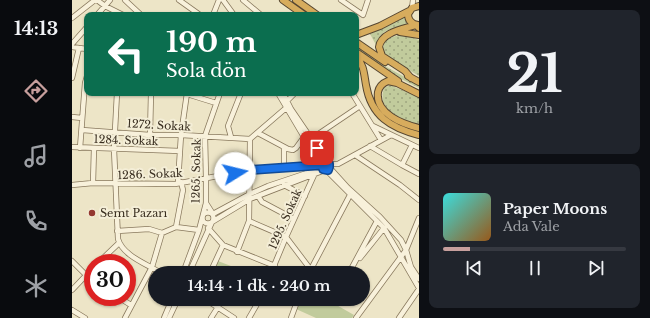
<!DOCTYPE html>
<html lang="tr">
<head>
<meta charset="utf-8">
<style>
  :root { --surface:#171b24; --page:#20242c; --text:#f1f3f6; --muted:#9ea1a6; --line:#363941; --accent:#c79f9d }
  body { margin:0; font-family:"Libre Baskerville",serif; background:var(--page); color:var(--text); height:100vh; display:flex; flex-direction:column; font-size:15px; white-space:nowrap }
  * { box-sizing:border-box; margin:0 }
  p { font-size:13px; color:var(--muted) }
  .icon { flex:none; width:22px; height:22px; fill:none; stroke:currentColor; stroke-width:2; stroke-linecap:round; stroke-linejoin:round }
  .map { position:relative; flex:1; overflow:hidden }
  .side { display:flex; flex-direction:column; gap:10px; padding:10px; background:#0d0f14; width:231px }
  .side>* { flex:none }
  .guide { position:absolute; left:12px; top:12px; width:275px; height:84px; border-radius:8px; box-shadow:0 1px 3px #0004; background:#0b6e4f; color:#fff; overflow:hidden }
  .speed { position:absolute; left:12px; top:254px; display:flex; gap:8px; font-size:20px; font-weight:700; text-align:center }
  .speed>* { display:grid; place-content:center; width:52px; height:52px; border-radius:50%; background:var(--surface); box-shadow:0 1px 3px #0004; line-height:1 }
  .speed .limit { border:6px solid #d22; background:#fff; color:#111 }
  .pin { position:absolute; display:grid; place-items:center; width:34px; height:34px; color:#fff; margin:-17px; border-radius:8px; box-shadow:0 2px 6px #0006 }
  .me { position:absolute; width:44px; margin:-22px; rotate:81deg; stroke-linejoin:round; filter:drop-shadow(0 0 3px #0008) }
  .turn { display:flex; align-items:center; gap:14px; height:84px; padding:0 16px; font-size:18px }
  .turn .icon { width:52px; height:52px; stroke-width:2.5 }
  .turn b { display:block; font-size:28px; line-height:34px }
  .side .widget { flex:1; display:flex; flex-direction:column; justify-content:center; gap:6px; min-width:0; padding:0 14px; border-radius:8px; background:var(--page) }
  .side .dial { align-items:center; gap:0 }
  .dial b { font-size:52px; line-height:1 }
  .song { display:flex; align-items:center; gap:12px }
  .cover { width:48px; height:48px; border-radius:6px; background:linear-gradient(135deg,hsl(180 70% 55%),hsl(30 70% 35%)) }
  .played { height:4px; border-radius:2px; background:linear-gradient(90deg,var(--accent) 15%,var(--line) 15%) }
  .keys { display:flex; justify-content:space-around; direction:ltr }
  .trip { position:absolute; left:76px; top:266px; width:222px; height:40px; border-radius:20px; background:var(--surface); box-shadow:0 1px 3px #0004; font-weight:600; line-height:40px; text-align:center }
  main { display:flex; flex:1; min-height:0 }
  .tabs { display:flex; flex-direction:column; width:72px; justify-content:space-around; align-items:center; background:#090b0e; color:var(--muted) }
  .tabs .icon { width:28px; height:28px }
  .tabs .selected { color:var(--accent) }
  .tabs b { font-size:18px; color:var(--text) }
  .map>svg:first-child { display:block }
  .grass { fill:url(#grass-dots) }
  .green { fill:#c1cb9c }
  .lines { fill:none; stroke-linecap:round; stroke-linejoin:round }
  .minor-casing { stroke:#88785d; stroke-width:6 }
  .highway-casing { stroke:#564631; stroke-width:8 }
  .minor { stroke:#f8f1db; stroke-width:4.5 }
  .highway { stroke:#d7ac5d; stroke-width:6 }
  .route-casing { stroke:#114b97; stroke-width:10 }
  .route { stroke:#1a73e8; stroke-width:7 }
  .poi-dot { fill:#943830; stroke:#f4eed7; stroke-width:1.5 }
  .labels { text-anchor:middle; stroke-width:4; stroke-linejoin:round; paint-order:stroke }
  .street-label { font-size:11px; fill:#392e20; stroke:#f4eed7 }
  .poi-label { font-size:11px; fill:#392e20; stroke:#f4eed7; text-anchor:start }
</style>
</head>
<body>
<main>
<nav class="tabs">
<b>14:13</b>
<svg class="icon selected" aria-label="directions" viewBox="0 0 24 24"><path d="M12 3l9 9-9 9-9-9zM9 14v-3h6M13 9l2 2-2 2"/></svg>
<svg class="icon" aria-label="music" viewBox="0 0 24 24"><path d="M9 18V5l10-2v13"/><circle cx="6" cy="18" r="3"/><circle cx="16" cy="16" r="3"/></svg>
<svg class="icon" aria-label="phone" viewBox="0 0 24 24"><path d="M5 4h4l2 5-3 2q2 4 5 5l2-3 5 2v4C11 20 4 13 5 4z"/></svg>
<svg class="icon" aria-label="climate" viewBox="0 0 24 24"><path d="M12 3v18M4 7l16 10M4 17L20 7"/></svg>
</nav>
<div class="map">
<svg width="347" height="318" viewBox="0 0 347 318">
  <defs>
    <pattern id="grass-dots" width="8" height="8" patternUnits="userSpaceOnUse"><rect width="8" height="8" fill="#c1cb9c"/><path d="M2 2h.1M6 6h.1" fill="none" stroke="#9ea57f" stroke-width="1.8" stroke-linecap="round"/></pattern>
  </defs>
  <rect width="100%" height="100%" fill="#ede5c7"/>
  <path class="grass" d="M332,16l3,9c-14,3 -27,4 -31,20l-6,-11z
    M332,35l15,5v36l-35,-21c-4,-16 7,-19 20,-20z
    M284,45l29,21 34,19v3c-23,-11 -43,-24 -63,-39z
    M318,85l29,12v28c-17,-6 -43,-14 -35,-37z"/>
  <path class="green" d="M146,261l31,12h-37z
    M229,299h25l28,16 -2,3h-36l-20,-9z"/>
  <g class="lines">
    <defs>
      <path id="minor" d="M25,0l8,6 18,9
        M53,0l16,15
        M107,0l21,15
        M151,0l11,15
        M171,0l18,15
        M269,0l22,15 5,-15
        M340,8l1,-8
        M25,15l13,-15
        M141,15l6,-15
        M0,18l23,-18
        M0,44l15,-17
        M0,47l7,1 -7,30
        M7,48l8,1
        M45,93l-3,56 4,90c5,17 29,25 43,34
        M206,93l26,44 19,27
        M211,93l8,16 32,47 3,7
        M280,93l29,47
        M115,94l29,9
        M215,101l8,-8
        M214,108l-36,31 -1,82 37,16 25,33 6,3
        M0,117l10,1
        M301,126l46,22
        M10,130l68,5h31l69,4
        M186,133l30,16 5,1 3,-2 8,-11
        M78,135l1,-42
        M159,137l-3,-11 13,-33
        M239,139l49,-33
        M340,145l-10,20 17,9
        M298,146l32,19
        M0,147l108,4
        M212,147v21
        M8,148l5,-65 2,-7
        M283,155l45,30 19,15
        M256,164h10l53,-29
        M257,167l19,21 32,29 21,23 5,10 5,17 8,12
        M254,170l58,58 35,60
        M21,183l1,-35
        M106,183l3,-48 6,-42
        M0,185l21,-2 82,1 75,-14 73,-5
        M212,185l21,11
        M186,196l4,6 32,17
        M134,203l7,11 37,-20 18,-8 48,-16
        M130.5 218a5.5 5.5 0 1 1 11 0a5.5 5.5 0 1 1-11 0Z
        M104,227l7,-37 -2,-8
        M104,227l23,3
        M136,228l15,17 52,21
        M45,231l32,-2 13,4
        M165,252l12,-31
        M288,258l24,-30
        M0,261l14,14
        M26,263l21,-20
        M111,273l16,-43 7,-27v-25l-1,-42 15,-43
        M117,273l23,-51 38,-23 75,-29
        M138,273l13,-28
        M199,273l15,-36 29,-64
        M237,273l41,-78
        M277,273l28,-52
        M13,276l8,5
        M0,290l21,-22
        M46,297l13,8
        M133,299l29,19
        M0,310l13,8
        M53,318l27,-51 10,-34 14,-6
        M92,318l8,-19
        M97,318l9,-19
        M139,318l7,-11
        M177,318l11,-19
        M219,318l7,-19
        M284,318l50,-68 13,-32
        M327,318l20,-29"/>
      <path id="highway" d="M211,0l21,15
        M224,0l21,15
        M346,25c-7,-1 -10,-5 -10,-11l4,-6 7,-2
        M328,32l19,3
        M284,35l24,-9 29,-15
        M284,42l29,20
        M284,52l42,29
        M284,56c8,9 8,18 10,29 5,31 25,43 53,50
        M336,76l11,6
        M339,78l-6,-7 -23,-15 -3,-9c2,-15 25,-18 37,-22l3,3
        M347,94l-22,-11 -9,-2c-5,2 -9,6 -10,11 -3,22 25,32 41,36"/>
    </defs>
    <use href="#minor" class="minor-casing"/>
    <use href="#highway" class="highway-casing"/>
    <use href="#minor" class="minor"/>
    <use href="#highway" class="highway"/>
  </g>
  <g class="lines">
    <defs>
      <path id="route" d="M163,173l15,-3 72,-5 1,4 5,1 1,-3v-3l-3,-1 -2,-7 -7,-8"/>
    </defs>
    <use href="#route" class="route-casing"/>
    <use href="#route" class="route"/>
  </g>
  <circle class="poi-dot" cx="20" cy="213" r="4"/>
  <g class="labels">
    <g class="street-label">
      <text transform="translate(87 125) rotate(3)" y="4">1272. Sokak</text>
      <text transform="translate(54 140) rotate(2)" y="4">1284. Sokak</text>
      <text transform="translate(124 171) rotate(-89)" y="4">1265. Sokak</text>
      <text transform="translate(78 174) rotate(-2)" y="4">1286. Sokak</text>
      <text transform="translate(213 219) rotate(-66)" y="4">1295. Sokak</text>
    </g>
    <g class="poi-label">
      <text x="28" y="217">Semt Pazarı</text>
    </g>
  </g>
</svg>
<div class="speed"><div class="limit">30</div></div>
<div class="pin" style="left:245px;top:148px;background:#d93025"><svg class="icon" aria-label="arrive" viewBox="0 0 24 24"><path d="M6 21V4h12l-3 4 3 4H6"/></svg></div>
<svg class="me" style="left:163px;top:173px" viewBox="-20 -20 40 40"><circle r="19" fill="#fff"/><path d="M0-13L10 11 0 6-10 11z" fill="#1a73e8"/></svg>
<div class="trip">14:14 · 1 dk · 240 m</div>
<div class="guide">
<div class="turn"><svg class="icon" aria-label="left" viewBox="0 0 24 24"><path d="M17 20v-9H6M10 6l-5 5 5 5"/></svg><div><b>190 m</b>Sola dön</div></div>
</div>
</div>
<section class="side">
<div class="widget dial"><b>21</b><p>km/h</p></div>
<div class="widget">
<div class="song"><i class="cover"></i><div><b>Paper Moons</b><p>Ada Vale</p></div></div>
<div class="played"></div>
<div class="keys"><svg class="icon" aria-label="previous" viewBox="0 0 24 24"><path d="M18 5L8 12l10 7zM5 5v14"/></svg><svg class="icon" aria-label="pause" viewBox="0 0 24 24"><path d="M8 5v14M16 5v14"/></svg><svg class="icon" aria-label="next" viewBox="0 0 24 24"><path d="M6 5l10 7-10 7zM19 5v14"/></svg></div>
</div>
</section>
</main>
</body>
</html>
